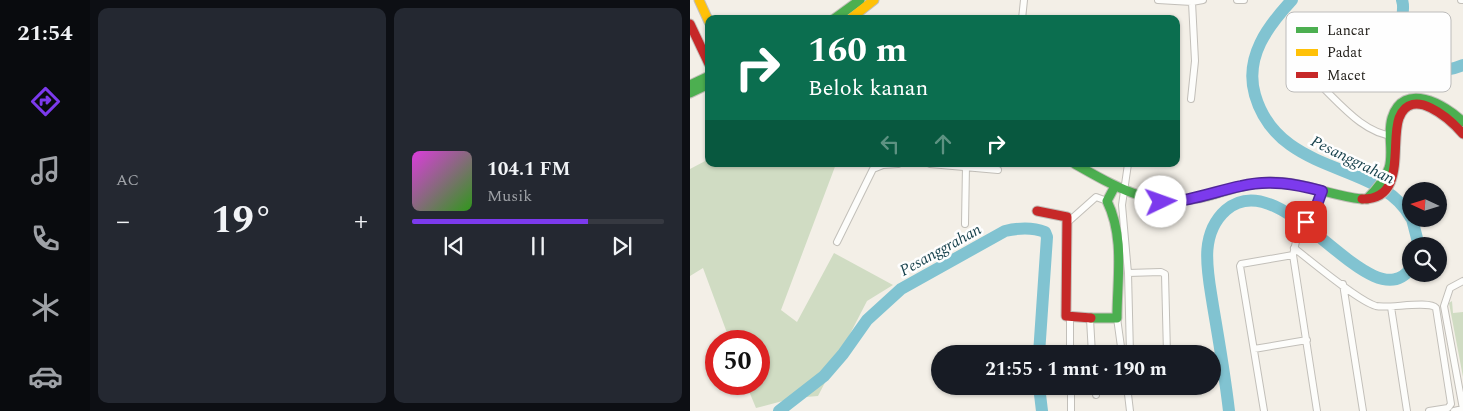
<!DOCTYPE html>
<html lang="id">
<head>
<meta charset="utf-8">
<style>
  :root { --surface:#171b24; --page:#242831; --text:#f1f3f6; --muted:#9ea1a6; --line:#363941; --accent:#7c3aed }
  body { margin:0; font-family:Spectral,serif; background:var(--page); color:var(--text); height:100vh; display:flex; flex-direction:column; font-size:19px; white-space:nowrap }
  * { box-sizing:border-box; margin:0 }
  p { font-size:16px; color:var(--muted) }
  .icon { flex:none; width:28px; height:28px; fill:none; stroke:currentColor; stroke-width:2; stroke-linecap:round; stroke-linejoin:round }
  .map { position:relative; flex:1; overflow:hidden }
  .panel { display:flex; flex-direction:column; gap:8px; padding:8px; background:#0d0f14; width:600px }
  .panel>* { flex:none }
  .guide { position:absolute; left:15px; top:15px; width:475px; height:152px; border-radius:10px; box-shadow:0 1px 4px #0004; background:#0b6e4f; color:#fff; overflow:hidden }
  .needle { width:32px; rotate:274deg }
  .buttons { position:absolute; left:712px; top:182px; display:grid; gap:10px }
  .buttons a { display:grid; place-items:center; width:45px; height:45px; border-radius:50%; background:var(--surface); box-shadow:0 1px 4px #0004; font-size:25px }
  .speed { position:absolute; left:15px; top:330px; display:flex; gap:10px; font-size:25px; font-weight:700; text-align:center }
  .speed>* { display:grid; place-content:center; width:65px; height:65px; border-radius:50%; background:var(--surface); box-shadow:0 1px 4px #0004; line-height:1 }
  .speed .limit { border:8px solid #d22; background:#fff; color:#111 }
  .pin { position:absolute; display:grid; place-items:center; width:42px; height:42px; color:#fff; margin:-21px; border-radius:10px; box-shadow:0 2px 8px #0006 }
  .me { position:absolute; width:55px; margin:-28px; rotate:87deg; stroke-linejoin:round; filter:drop-shadow(0 0 4px #0008) }
  .turn { display:flex; align-items:center; gap:18px; height:105px; padding:0 20px; font-size:22px }
  .turn .icon { width:65px; height:65px; stroke-width:2.5 }
  .turn b { display:block; font-size:35px; line-height:42px }
  .lanes { display:flex; align-items:center; height:48px; padding:0 20px; background:#0003; justify-content:center; gap:25px; direction:ltr }
  .lanes .off { opacity:.35 }
  .big { font-size:38px; font-weight:700; line-height:1.1 }
  .panel .widget { flex:1; display:flex; flex-direction:column; justify-content:center; gap:8px; min-width:0; padding:0 18px; border-radius:10px; background:var(--page) }
  .song { display:flex; align-items:center; gap:15px }
  .cover { width:60px; height:60px; border-radius:8px; background:linear-gradient(135deg,hsl(300 70% 55%),hsl(110 70% 35%)) }
  .played { height:5px; border-radius:2px; background:linear-gradient(90deg,var(--accent) 70%,var(--line) 70%) }
  .keys { display:flex; justify-content:space-around; direction:ltr }
  .heat { display:flex; justify-content:space-between; align-items:center; font-size:28px; direction:ltr }
  .panel .tiles { flex:1; display:grid; gap:8px; grid-template-columns:repeat(2,1fr) }
  .trip { position:absolute; left:241px; top:345px; width:290px; height:50px; border-radius:25px; background:var(--surface); box-shadow:0 1px 4px #0004; font-weight:700; line-height:50px; text-align:center }
  main { display:flex; flex:1; min-height:0 }
  .dock { display:flex; flex-direction:column; width:90px; justify-content:space-around; align-items:center; background:#090b0e; color:var(--muted) }
  .dock .icon { width:35px; height:35px }
  .dock .active { color:var(--accent) }
  .dock b { font-size:22px; color:var(--text) }
  .map>svg:first-child { display:block }
  .green { fill:#d0dcc3 }
  .lines { fill:none; stroke-linecap:round; stroke-linejoin:round }
  .river { stroke:#81c3d1; stroke-width:12 }
  .street-casing { stroke:#c2bfb9; stroke-width:8 }
  .fast-casing { stroke:#c2bfb9; stroke-width:11 }
  .slow-casing { stroke:#c2bfb9; stroke-width:11 }
  .jam-casing { stroke:#c2bfb9; stroke-width:11 }
  .street { stroke:#fdfdfb; stroke-width:6 }
  .fast { stroke:#4caf50; stroke-width:9 }
  .slow { stroke:#ffc107; stroke-width:9 }
  .jam { stroke:#c62828; stroke-width:9 }
  .route-casing { stroke:#51269a; stroke-width:12 }
  .route { stroke:#7c3aed; stroke-width:9 }
  .labels { text-anchor:middle; stroke-width:5; stroke-linejoin:round; paint-order:stroke }
  .water-label { font-size:16px; font-style:italic; fill:#133e49; stroke:#fefefe }
  .key { fill:#fefefe; stroke:#bcbbba; stroke-width:1 }
  .key-label { font-size:14px; fill:#23201b }
</style>
</head>
<body>
<main>
<nav class="dock">
<b>21:54</b>
<svg class="icon active" aria-label="directions" viewBox="0 0 24 24"><path d="M12 3l9 9-9 9-9-9zM9 14v-3h6M13 9l2 2-2 2"/></svg>
<svg class="icon" aria-label="music" viewBox="0 0 24 24"><path d="M9 18V5l10-2v13"/><circle cx="6" cy="18" r="3"/><circle cx="16" cy="16" r="3"/></svg>
<svg class="icon" aria-label="phone" viewBox="0 0 24 24"><path d="M5 4h4l2 5-3 2q2 4 5 5l2-3 5 2v4C11 20 4 13 5 4z"/></svg>
<svg class="icon" aria-label="climate" viewBox="0 0 24 24"><path d="M12 3v18M4 7l16 10M4 17L20 7"/></svg>
<svg class="icon" aria-label="car" viewBox="0 0 24 24"><path d="M5 17H2v-5l4-1 3-4h7l3 4 3 1v5h-3M9 17h6M6 11h13"/><circle cx="7" cy="17" r="2"/><circle cx="17" cy="17" r="2"/></svg>
</nav>
<section class="panel">
<div class="tiles">
<div class="widget"><p>AC</p>
<div class="heat"><a>−</a><b class="big">19°</b><a>+</a></div>
</div>
<div class="widget">
<div class="song"><i class="cover"></i><div><b>104.1 FM</b><p>Musik</p></div></div>
<div class="played"></div>
<div class="keys"><svg class="icon" aria-label="previous" viewBox="0 0 24 24"><path d="M18 5L8 12l10 7zM5 5v14"/></svg><svg class="icon" aria-label="pause" viewBox="0 0 24 24"><path d="M8 5v14M16 5v14"/></svg><svg class="icon" aria-label="next" viewBox="0 0 24 24"><path d="M6 5l10 7-10 7zM19 5v14"/></svg></div>
</div>
</div>
</section>
<div class="map">
<svg width="773" height="411" viewBox="0 0 773 411">
  <rect width="100%" height="100%" fill="#f3efe7"/>
  <path class="green" d="M19,159v5h127l-55,146 16,12 37,-69 59,32 -26,16 -49,95 -24,2 -38,10 -10,-24h13v-43h-29l-27,-73 -13,8v-107z
    M762,301l1,12 10,-1v65l-14,-74z"/>
  <g class="lines">
    <path class="river" d="M602,0c-24,26 -48,57 -37,95 24,83 126,65 156,123
      M712,0c4,12 -3,23 -2,35 2,35 36,41 63,30
      M722,219l7,27
      M349,386l3,25
      M89,411l45,-35 19,-22 24,-34 34,-31 104,-58c13,-3 27,-4 40,1l2,5 -8,117
      M539,411c-4,-35 -10,-70 -16,-105 -5,-33 -15,-71 13,-96 58,-50 144,114 185,58"/>
    <defs>
      <path id="street" d="M468,0l34,2 11,-2
        M547,0h7
        M771,0h2
        M332,19l2,-19
        M501,99l4,-38 -3,-59
        M704,136c-31,-2 -56,-35 -78,-55v-10l44,-39h12l35,50
        M240,164l68,6
        M438,164l-6,41 6,68 2,81
        M378,222l28,-25 11,4
        M275,224l1,-59
        M147,242l36,-73 10,-4 15,-1
        M604,248c17,13 64,53 82,58 12,3 53,-6 60,2l15,96 -3,4 -19,3
        M438,273l33,-1 4,2 2,80
        M653,284l20,127
        M701,307l16,104
        M380,318v36
        M427,318l5,36
        M400,319l2,35
        M564,349l53,-9
        M381,386v25
        M405,386l1,9
        M437,386l3,25
        M574,411l-24,-145 1,-2 52,-9
        M627,411l-24,-156 4,-18 17,-24 8,-22
        M764,411l9,-2 -19,-103 6,-18 13,-7"/>
      <path id="fast" d="M144,19l26,-19
        M0,85l19,-9
        M0,93l19,-9
        M385,164c46,26 79,46 133,32 21,-6 42,-14 64,-14 31,0 59,14 90,17
        M677,199c9,-9 18,-19 22,-31 5,-16 -2,-34 3,-50 11,-37 53,-14 71,4
        M401,318h26c0,-40 8,-80 -10,-117l8,-15"/>
      <path id="slow" d="M9,0l10,22
        M160,19l24,-19"/>
      <path id="jam" d="M0,24l19,40
        M672,199c45,1 28,-56 37,-81 13,-33 51,1 64,16
        M347,211l30,6 -1,99 25,2"/>
    </defs>
    <use href="#street" class="street-casing"/>
    <use href="#fast" class="fast-casing"/>
    <use href="#slow" class="slow-casing"/>
    <use href="#jam" class="jam-casing"/>
    <use href="#street" class="street"/>
    <use href="#fast" class="fast"/>
    <use href="#slow" class="slow"/>
    <use href="#jam" class="jam"/>
  </g>
  <g class="lines">
    <defs>
      <path id="route" d="M471,202c28,0 52,-10 80,-16 28,-7 54,-2 81,5l-8,22 -8,9"/>
    </defs>
    <use href="#route" class="route-casing"/>
    <use href="#route" class="route"/>
  </g>
  <g class="labels">
    <g class="water-label">
      <text transform="translate(663 159) rotate(26)" y="6">Pesanggrahan</text>
      <text transform="translate(250 249) rotate(-29)" y="6">Pesanggrahan</text>
    </g>
  </g>
  <rect x="596" y="12" width="165" height="80" rx="8" class="key"/>
  <rect x="606" y="27" width="22" height="6" fill="#4caf50"/>
  <rect x="606" y="49" width="22" height="7" fill="#ffc107"/>
  <rect x="606" y="72" width="22" height="6" fill="#c62828"/>
  <g class="key-label">
    <text x="637" y="35">Lancar</text>
    <text x="637" y="57">Padat</text>
    <text x="637" y="80">Macet</text>
  </g>
</svg>
<div class="buttons">
<a><svg class="needle" viewBox="-14 -14 28 28"><path d="M0-13l5 13h-10z" fill="#e53935"/><path d="M0 13l5-13h-10z" fill="#9ea1a6"/></svg></a>
<a><svg class="icon" aria-label="search" viewBox="0 0 24 24"><circle cx="10" cy="10" r="6"/><path d="M15 15l6 6"/></svg></a>
</div>
<div class="speed"><div class="limit">50</div></div>
<div class="pin" style="left:616px;top:222px;background:#d93025"><svg class="icon" aria-label="arrive" viewBox="0 0 24 24"><path d="M6 21V4h12l-3 4 3 4H6"/></svg></div>
<svg class="me" style="left:471px;top:202px" viewBox="-20 -20 40 40"><circle r="19" fill="#fff"/><path d="M0-13L10 11 0 6-10 11z" fill="#7c3aed"/></svg>
<div class="trip">21:55 · 1 mnt · 190 m</div>
<div class="guide">
<div class="turn"><svg class="icon" aria-label="right" viewBox="0 0 24 24"><path d="M7 20v-9h11M14 6l5 5-5 5"/></svg><div><b>160 m</b>Belok kanan</div></div>
<div class="lanes"><svg class="icon off" aria-label="left" viewBox="0 0 24 24"><path d="M17 20v-9H6M10 6l-5 5 5 5"/></svg><svg class="icon off" aria-label="ahead" viewBox="0 0 24 24"><path d="M12 20V5M6 11l6-6 6 6"/></svg><svg class="icon" aria-label="right" viewBox="0 0 24 24"><path d="M7 20v-9h11M14 6l5 5-5 5"/></svg></div>
</div>
</div>
</main>
</body>
</html>
